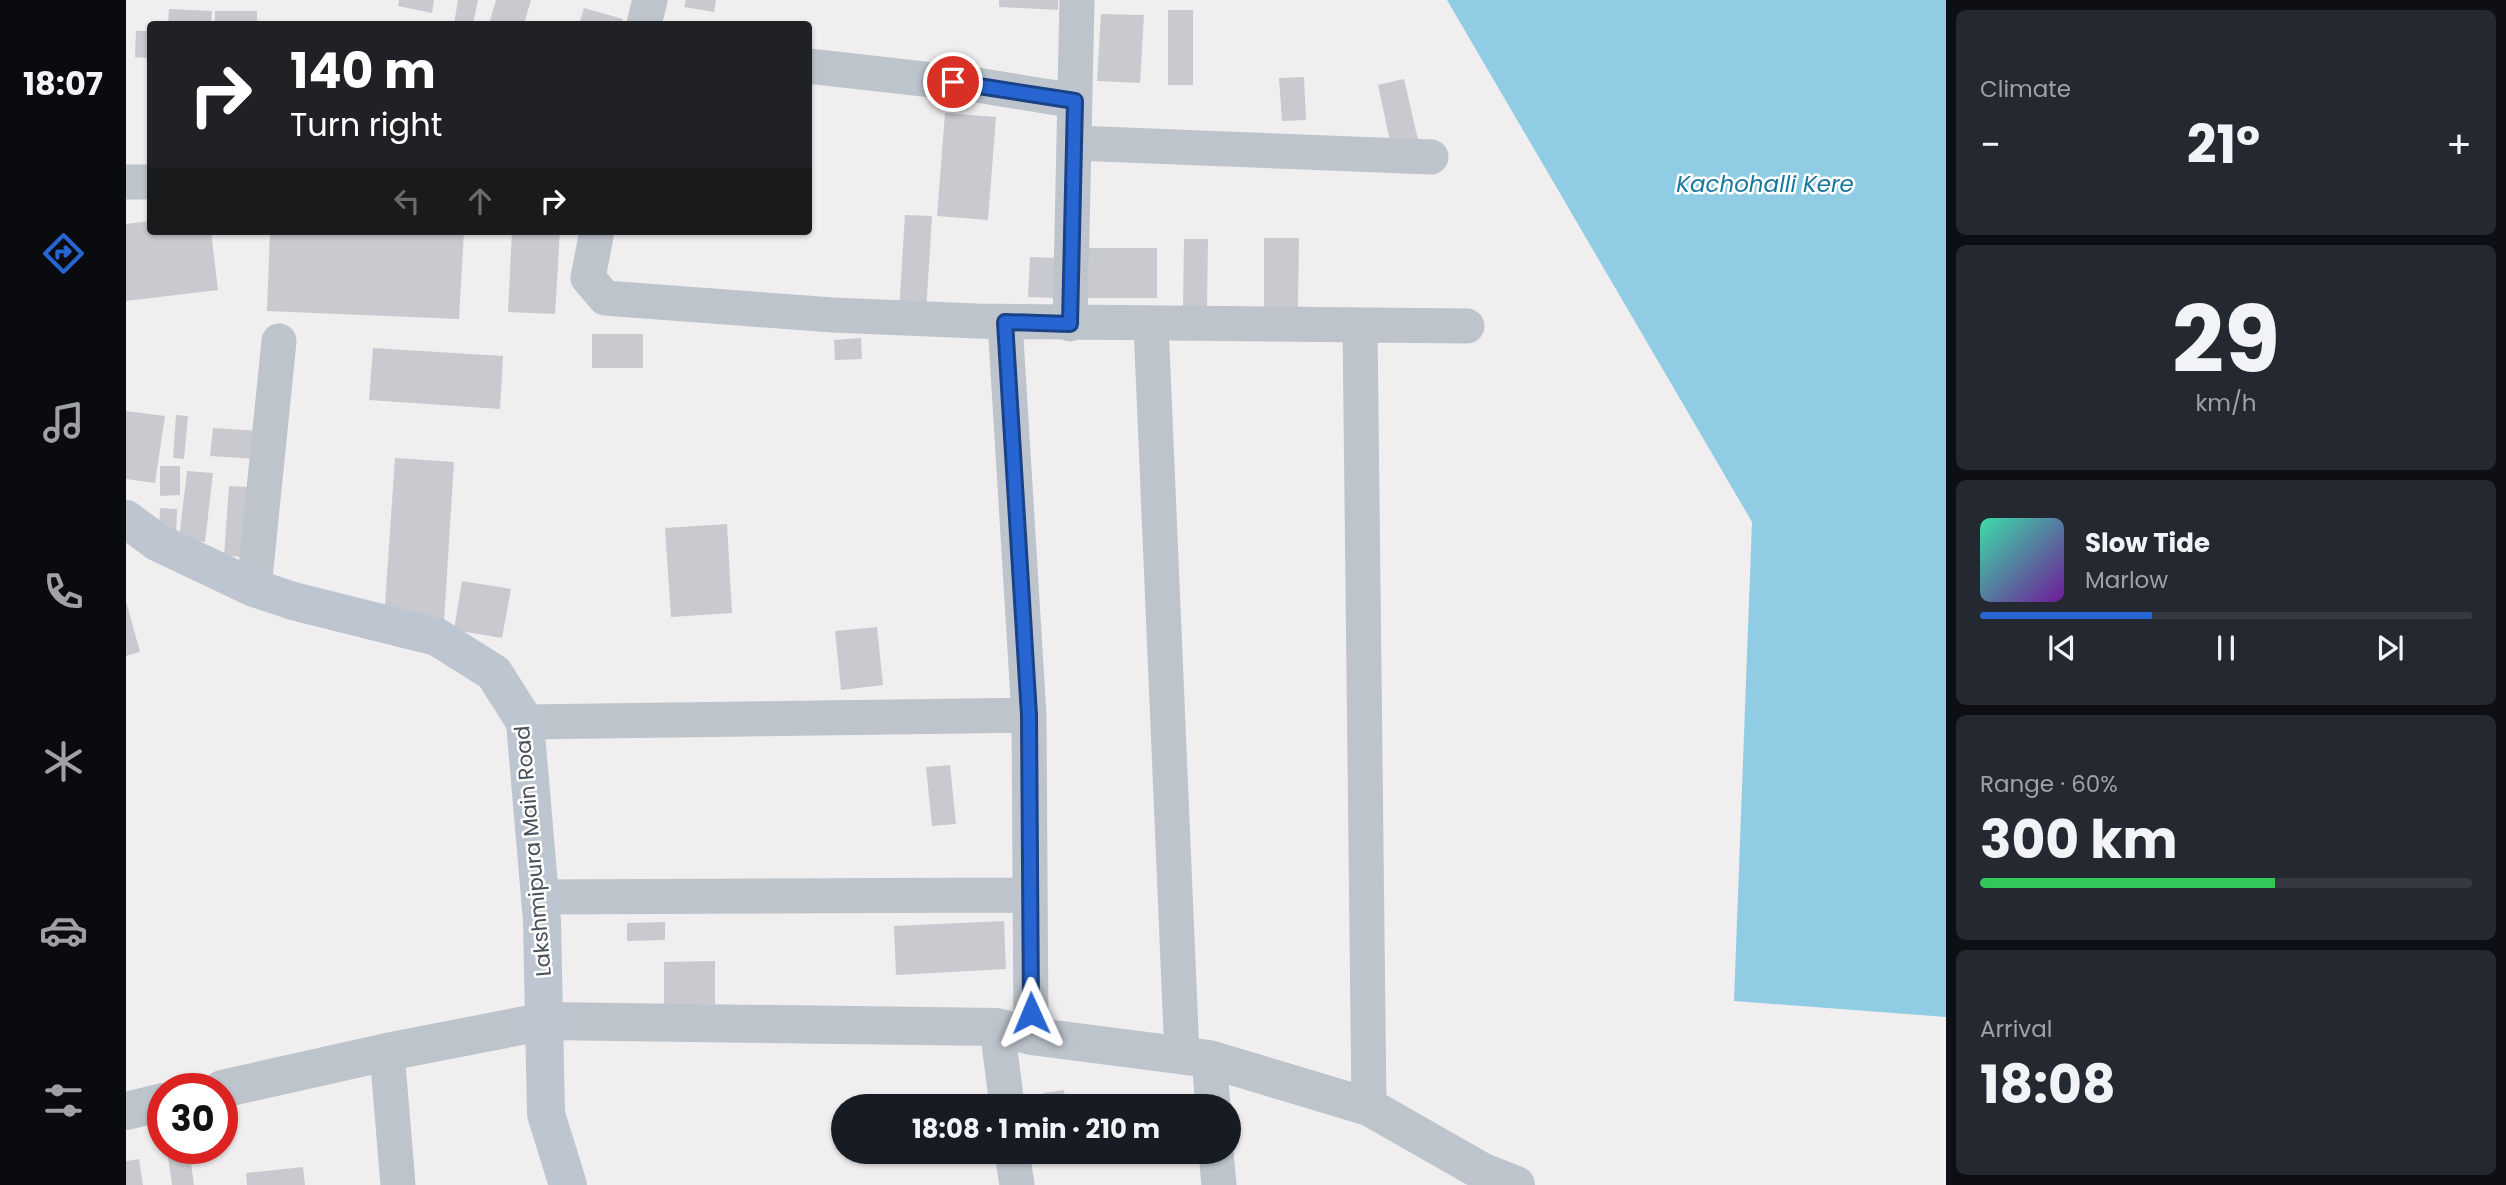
<!DOCTYPE html>
<html lang="en">
<head>
<meta charset="utf-8">
<style>
  :root { --surface:#171b24; --page:#242831; --text:#f1f3f6; --muted:#9ea1a6; --line:#363941; --accent:#2766d2 }
  body { margin:0; font-family:Poppins,sans-serif; background:var(--page); color:var(--text); height:100vh; display:flex; flex-direction:column; font-size:26px; white-space:nowrap }
  * { box-sizing:border-box; margin:0 }
  p { font-size:23px; color:var(--muted) }
  .icon { flex:none; width:38px; height:38px; fill:none; stroke:currentColor; stroke-width:2; stroke-linecap:round; stroke-linejoin:round }
  .map { position:relative; flex:1; overflow:hidden }
  .sheet { display:flex; flex-direction:column; gap:10px; padding:10px; background:#0d0f14; width:560px }
  .sheet>* { flex:none }
  .hud { position:absolute; left:21px; top:21px; width:665px; height:214px; border-radius:7px; box-shadow:0 2px 5px #0004; background:#202124; color:#fff; overflow:hidden }
  .speed { position:absolute; left:21px; top:1073px; display:flex; gap:14px; font-size:35px; font-weight:700; text-align:center }
  .speed>* { display:grid; place-content:center; width:91px; height:91px; border-radius:50%; background:var(--surface); box-shadow:0 2px 5px #0004; line-height:1 }
  .speed .limit { border:10px solid #d22; background:#fff; color:#111 }
  .pin { position:absolute; display:grid; place-items:center; width:60px; height:60px; color:#fff; margin:-30px; border:4px solid #fff; border-radius:50%; box-shadow:0 2px 7px #0007 }
  .me { position:absolute; width:77px; margin:-38px; rotate:359deg; stroke-linejoin:round; filter:drop-shadow(0 0 5px #0008) }
  .turn { display:flex; align-items:center; gap:24px; height:147px; padding:0 28px; font-size:32px }
  .turn .icon { width:91px; height:91px; stroke-width:2.5 }
  .turn b { display:block; font-size:49px; line-height:60px }
  .lanes { display:flex; align-items:center; height:66px; padding:0 28px; background:#0003; justify-content:center; gap:35px; direction:ltr }
  .lanes .off { opacity:.35 }
  .big { font-size:52px; font-weight:700; line-height:1.1 }
  .sheet .tile { flex:1; display:flex; flex-direction:column; justify-content:center; gap:10px; min-width:0; padding:0 24px; border-radius:10px; background:var(--page) }
  .sheet .dial { align-items:center; gap:0 }
  .dial b { font-size:91px; line-height:1 }
  .song { display:flex; align-items:center; gap:21px }
  .cover { width:84px; height:84px; border-radius:10px; background:linear-gradient(135deg,hsl(160 70% 55%),hsl(280 70% 35%)) }
  .played { height:7px; border-radius:4px; background:linear-gradient(90deg,var(--accent) 35%,var(--line) 35%) }
  .keys { display:flex; justify-content:space-around; direction:ltr }
  .heat { display:flex; justify-content:space-between; align-items:center; font-size:38px; direction:ltr }
  .charge { height:10px; border-radius:5px; background:linear-gradient(90deg,#34c759 60%,var(--line) 0) }
  .trip { position:absolute; left:705px; top:1094px; width:410px; height:70px; border-radius:35px; background:var(--surface); box-shadow:0 2px 5px #0004; font-weight:700; line-height:70px; text-align:center }
  main { display:flex; flex:1; min-height:0 }
  .tab-bar { display:flex; flex-direction:column; width:126px; justify-content:space-around; align-items:center; background:#090b0e; color:var(--muted) }
  .tab-bar .icon { width:49px; height:49px }
  .tab-bar .current { color:var(--accent) }
  .tab-bar b { font-size:32px; color:var(--text) }
  .map>svg:first-child { display:block }
  .water { fill:#90cde5 }
  .building { fill:#c9cad0 }
  .lines { fill:none; stroke-linecap:round; stroke-linejoin:round }
  .minor { stroke:#bdc4cc; stroke-width:35 }
  .tertiary { stroke:#bdc4cc; stroke-width:38 }
  .secondary { stroke:#bdc5d0; stroke-width:38 }
  .route-casing { stroke:#194288; stroke-width:18 }
  .route { stroke:#2766d2; stroke-width:12 }
  .labels { text-anchor:middle; stroke-width:5; stroke-linejoin:round; paint-order:stroke }
  .street-label { font-size:21px; fill:#48505a; stroke:#fff }
  .water-label { font-size:23px; font-style:italic; fill:#17789d; stroke:#fff }
</style>
</head>
<body>
<main>
<nav class="tab-bar">
<b>18:07</b>
<svg class="icon current" aria-label="directions" viewBox="0 0 24 24"><path d="M12 3l9 9-9 9-9-9zM9 14v-3h6M13 9l2 2-2 2"/></svg>
<svg class="icon" aria-label="music" viewBox="0 0 24 24"><path d="M9 18V5l10-2v13"/><circle cx="6" cy="18" r="3"/><circle cx="16" cy="16" r="3"/></svg>
<svg class="icon" aria-label="phone" viewBox="0 0 24 24"><path d="M5 4h4l2 5-3 2q2 4 5 5l2-3 5 2v4C11 20 4 13 5 4z"/></svg>
<svg class="icon" aria-label="climate" viewBox="0 0 24 24"><path d="M12 3v18M4 7l16 10M4 17L20 7"/></svg>
<svg class="icon" aria-label="car" viewBox="0 0 24 24"><path d="M5 17H2v-5l4-1 3-4h7l3 4 3 1v5h-3M9 17h6M6 11h13"/><circle cx="7" cy="17" r="2"/><circle cx="17" cy="17" r="2"/></svg>
<svg class="icon" aria-label="filters" viewBox="0 0 24 24"><path d="M4 7h16M4 17h16"/><circle cx="9" cy="7" r="2"/><circle cx="15" cy="17" r="2"/></svg>
</nav>
<div class="map">
<svg width="1820" height="1185" viewBox="0 0 1820 1185">
  <rect width="100%" height="100%" fill="#f0eeee"/>
  <path class="water" d="M1321,0h499v1017l-212,-16 18,-479z"/>
  <path class="building" d="M273,0h35l-2,13 -34,-7z
    M332,0h20l-5,24h-19z
    M370,0h35l-7,24h-35z
    M560,0h30l-2,12 -30,-5z
    M873,0h59v10l-59,-3z
    M458,8l39,11 -2,5h-42z
    M43,9l43,2 -1,13h-43z
    M1042,10h25v75h-25z
    M89,11h42v13h-42z
    M975,14l43,1 -4,68 -43,-2z
    M10,31h14l-2,27 -13,-1z
    M1178,77l2,43 -24,1 -3,-43z
    M1278,79l15,65 -27,6 -14,-65z
    M819,113l51,4 -8,103 -51,-4z
    M779,215l27,1 -6,97 -27,-1z
    M24,221v10h61l7,59 -92,11v-77z
    M144,231h194l-5,88 -192,-8z
    M386,231h48l-5,83 -47,-2z
    M1138,238h35l-1,71h-34z
    M1058,239h24l-1,71 -24,-1z
    M963,248h68v50h-69z
    M904,257l27,1 -3,40 -26,-1z
    M466,334h51v34h-51z
    M735,338l1,21 -27,1 -1,-20z
    M247,348l130,8 -3,53 -131,-9z
    M0,411l39,5 -10,67 -29,-4z
    M50,415l12,1 -4,43 -11,-1z
    M87,428l45,3 -2,28 -46,-3z
    M269,458l59,4 -10,160 -60,-3z
    M34,466h20v29l-20,1z
    M61,471l26,2 -8,69 -26,-3z
    M103,486l21,1 -5,70 -21,-1z
    M34,508l17,1 -1,26h-17z
    M601,524l5,89 -61,4 -6,-89z
    M336,581l49,8 -9,49 -48,-8z
    M0,601l14,51 -14,4z
    M751,627l6,58 -42,5 -6,-59z
    M824,765l6,59 -24,2 -6,-59z
    M878,921l2,48 -110,6 -2,-49z
    M539,922v18l-38,1v-18z
    M589,961v43l-51,1v-43z
    M938,1090l2,16h-21l-2,-13z
    M63,1148l5,37h-22l-5,-35z
    M13,1159l4,26h-17v-24z
    M177,1167l2,18h-58l-1,-12z"/>
  <g class="lines">
    <path class="minor" d="M518,24l6,-24
      M682,66l169,19 98,16
      M948,143l357,14
      M0,182h24
      M471,231l-9,47 17,20 228,17 144,6 490,5
      M944,324l7,-324
      M1025,324l31,732
      M1234,325l9,782
      M128,588l25,-247
      M903,715l2,321
      M399,722l504,-7 -24,-393
      M413,897l490,-2
      M871,1027l10,79
      M261,1052l11,133
      M1083,1059l4,47
      M886,1152l5,33
      M1090,1152l3,33"/>
    <path class="tertiary" d="M96,1089l165,-37 159,-31 451,6 34,9 178,23 160,48 114,65 33,13
      M0,1111l37,-9"/>
    <path class="secondary" d="M0,519l31,23 97,46 39,13 144,36 57,36 31,49 17,199 4,193 22,71"/>
  </g>
  <g class="lines">
    <defs>
      <path id="route" d="M827,82l122,19 -5,223 -65,-2 24,393 2,298"/>
    </defs>
    <use href="#route" class="route-casing"/>
    <use href="#route" class="route"/>
  </g>
  <g class="labels">
    <g class="street-label">
      <text transform="translate(407 851) rotate(-95)" y="7">Lakshmipura Main Road</text>
    </g>
    <g class="water-label">
      <text x="1639" y="192">Kachohalli Kere</text>
    </g>
  </g>
</svg>
<div class="speed"><div class="limit">30</div></div>
<div class="pin" style="left:827px;top:82px;background:#d93025"><svg class="icon" aria-label="arrive" viewBox="0 0 24 24"><path d="M6 21V4h12l-3 4 3 4H6"/></svg></div>
<svg class="me" style="left:905px;top:1013px" viewBox="-20 -20 40 40"><path d="M0-17L14 15 0 8-14 15z" fill="#2766d2" stroke="#fff" stroke-width="4"/></svg>
<div class="trip">18:08 · 1 min · 210 m</div>
<div class="hud">
<div class="turn"><svg class="icon" aria-label="right" viewBox="0 0 24 24"><path d="M7 20v-9h11M14 6l5 5-5 5"/></svg><div><b>140 m</b>Turn right</div></div>
<div class="lanes"><svg class="icon off" aria-label="left" viewBox="0 0 24 24"><path d="M17 20v-9H6M10 6l-5 5 5 5"/></svg><svg class="icon off" aria-label="ahead" viewBox="0 0 24 24"><path d="M12 20V5M6 11l6-6 6 6"/></svg><svg class="icon" aria-label="right" viewBox="0 0 24 24"><path d="M7 20v-9h11M14 6l5 5-5 5"/></svg></div>
</div>
</div>
<section class="sheet">
<div class="tile"><p>Climate</p>
<div class="heat"><a>−</a><b class="big">21°</b><a>+</a></div>
</div>
<div class="tile dial"><b>29</b><p>km/h</p></div>
<div class="tile">
<div class="song"><i class="cover"></i><div><b>Slow Tide</b><p>Marlow</p></div></div>
<div class="played"></div>
<div class="keys"><svg class="icon" aria-label="previous" viewBox="0 0 24 24"><path d="M18 5L8 12l10 7zM5 5v14"/></svg><svg class="icon" aria-label="pause" viewBox="0 0 24 24"><path d="M8 5v14M16 5v14"/></svg><svg class="icon" aria-label="next" viewBox="0 0 24 24"><path d="M6 5l10 7-10 7zM19 5v14"/></svg></div>
</div>
<div class="tile"><p>Range · 60%</p><b class="big">300 km</b><div class="charge"></div></div>
<div class="tile"><p>Arrival</p><b class="big">18:08</b></div>
</section>
</main>
</body>
</html>
